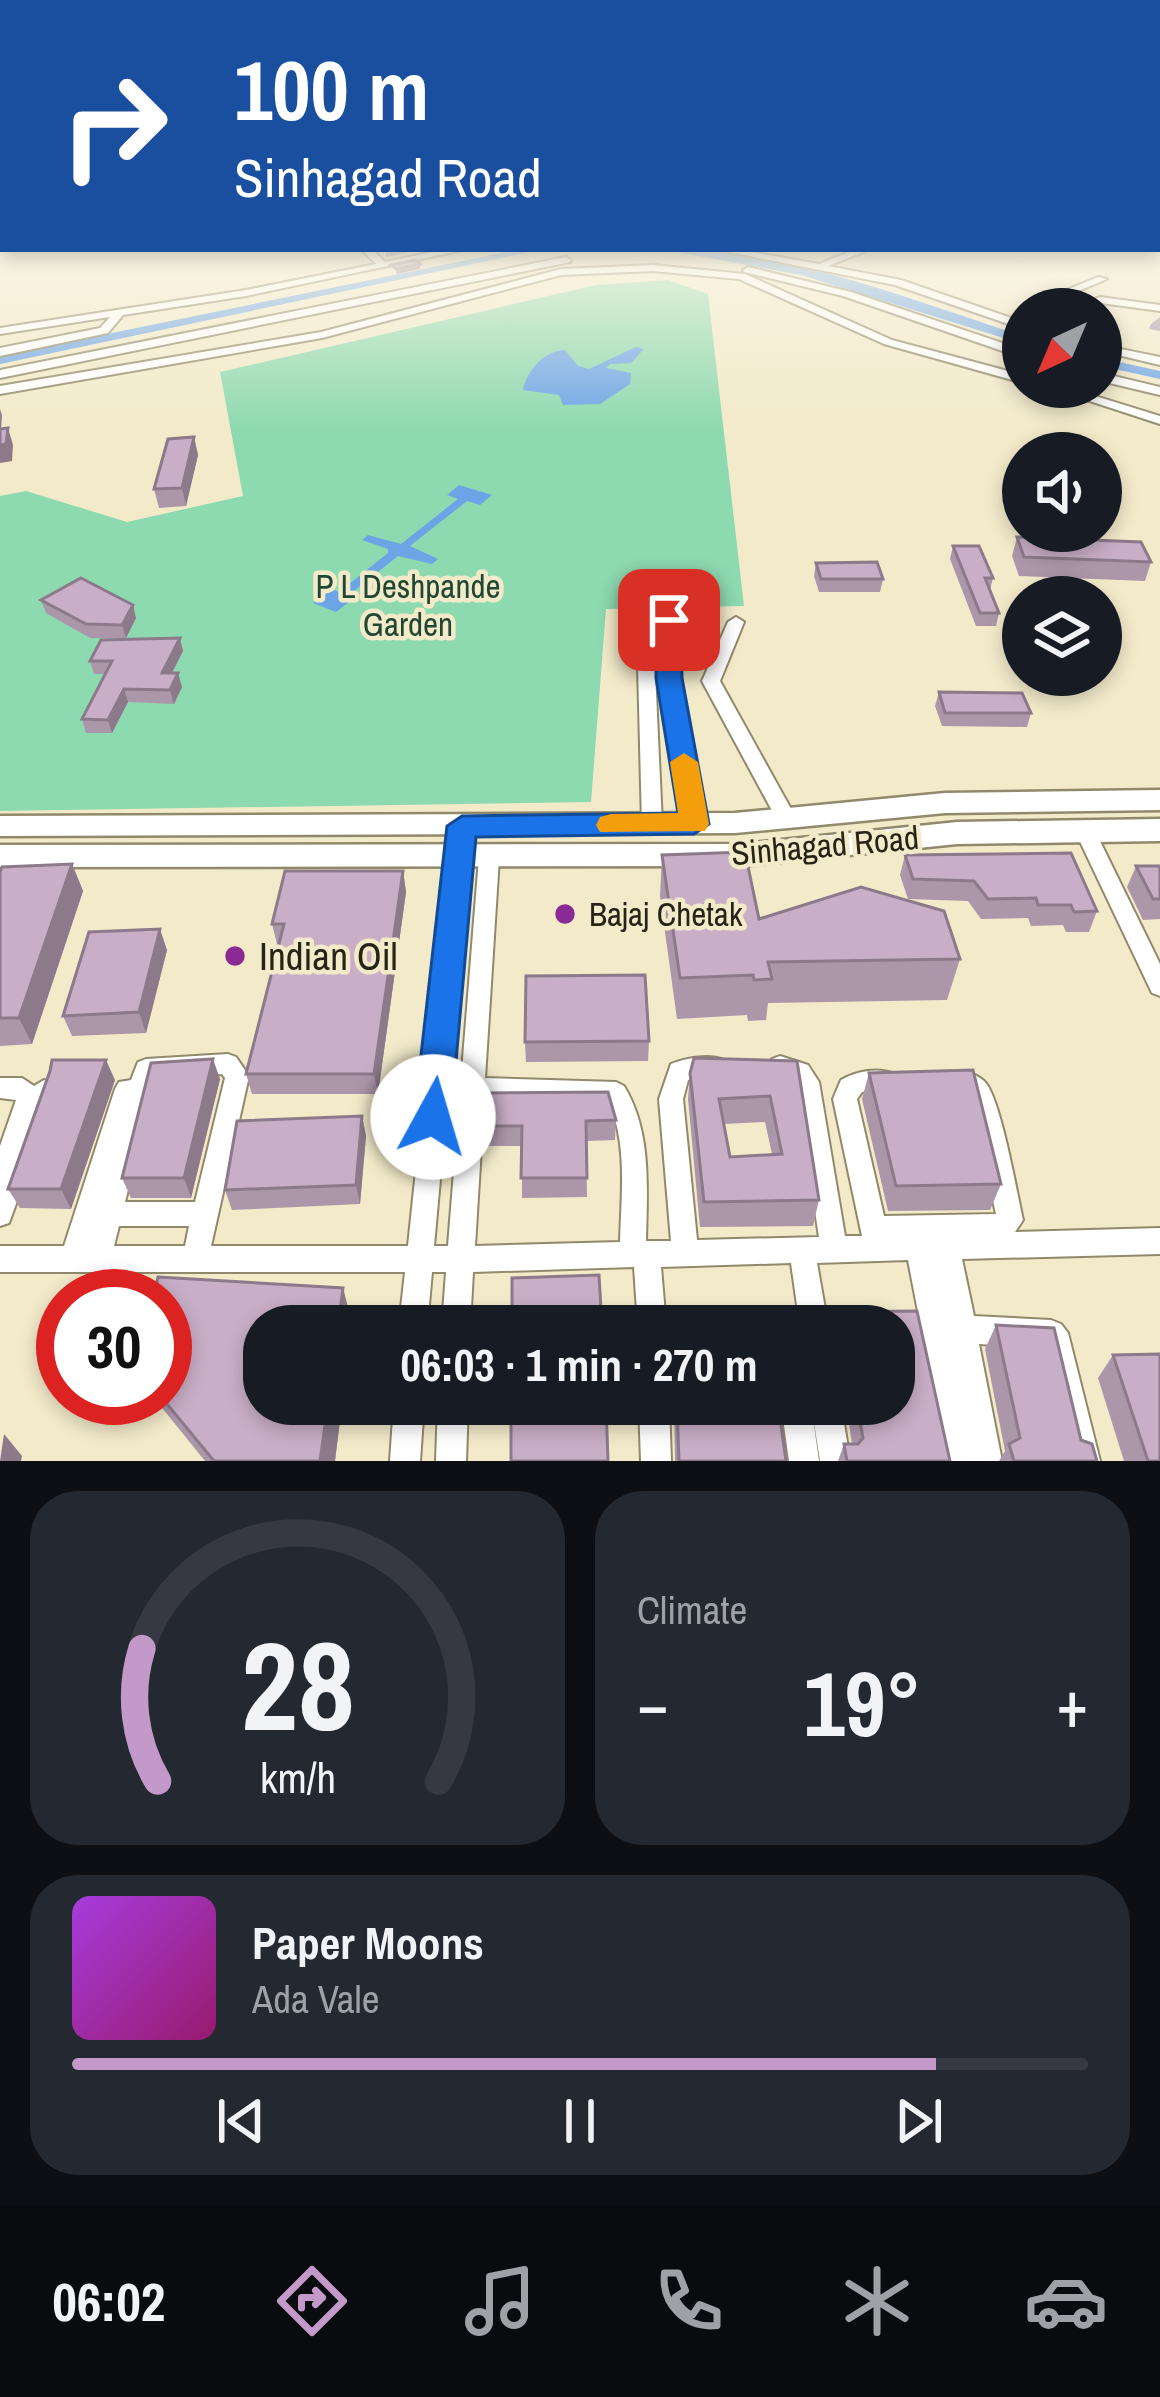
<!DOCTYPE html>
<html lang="en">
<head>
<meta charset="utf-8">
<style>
  :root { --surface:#171b24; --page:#242831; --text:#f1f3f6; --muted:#9ea1a6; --line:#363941; --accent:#c399ca }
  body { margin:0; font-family:"Archivo Narrow",sans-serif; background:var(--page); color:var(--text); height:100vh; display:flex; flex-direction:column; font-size:45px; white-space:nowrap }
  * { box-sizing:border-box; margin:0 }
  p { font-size:39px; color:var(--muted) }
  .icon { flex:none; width:66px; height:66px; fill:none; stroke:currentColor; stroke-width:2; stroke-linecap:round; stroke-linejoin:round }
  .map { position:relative; height:1461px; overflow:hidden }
  .panel { display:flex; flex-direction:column; gap:30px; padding:30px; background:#0d0f14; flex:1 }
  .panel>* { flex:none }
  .top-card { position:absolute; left:0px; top:0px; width:1161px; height:252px; box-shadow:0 6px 18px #0003; background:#1a4fa0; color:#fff; overflow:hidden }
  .needle { width:78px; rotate:224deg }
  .buttons { position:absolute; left:1002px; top:288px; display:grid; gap:24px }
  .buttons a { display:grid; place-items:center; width:120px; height:120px; border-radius:50%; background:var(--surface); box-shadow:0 6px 18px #0003; font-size:60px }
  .speed { position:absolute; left:36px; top:1269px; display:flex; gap:24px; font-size:60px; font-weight:700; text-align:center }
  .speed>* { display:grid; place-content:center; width:156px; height:156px; border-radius:50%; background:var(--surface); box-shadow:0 6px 18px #0003; line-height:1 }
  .speed .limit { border:18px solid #d22; background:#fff; color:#111 }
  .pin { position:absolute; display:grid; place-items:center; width:102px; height:102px; color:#fff; margin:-51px; border-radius:24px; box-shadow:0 6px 18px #0006 }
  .me { position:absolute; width:132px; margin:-66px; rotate:6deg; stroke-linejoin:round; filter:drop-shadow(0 0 9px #0008) }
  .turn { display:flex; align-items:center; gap:42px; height:252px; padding:0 36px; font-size:54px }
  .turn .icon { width:156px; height:156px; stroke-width:2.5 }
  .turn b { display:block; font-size:84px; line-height:102px }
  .big { font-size:90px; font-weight:800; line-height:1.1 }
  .panel .widget { flex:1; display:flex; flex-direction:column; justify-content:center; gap:18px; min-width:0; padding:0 42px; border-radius:48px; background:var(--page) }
  .panel .dial { align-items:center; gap:0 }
  .dial svg { height:312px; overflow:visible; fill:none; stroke:var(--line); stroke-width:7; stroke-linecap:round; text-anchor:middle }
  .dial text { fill:var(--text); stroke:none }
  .song { display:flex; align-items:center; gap:36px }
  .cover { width:144px; height:144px; border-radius:18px; background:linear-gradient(135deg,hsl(280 70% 55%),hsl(320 70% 35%)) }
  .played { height:12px; border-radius:6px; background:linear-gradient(90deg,var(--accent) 85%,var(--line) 85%) }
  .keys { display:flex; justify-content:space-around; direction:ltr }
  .heat { display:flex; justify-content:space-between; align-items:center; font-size:66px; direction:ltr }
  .panel .tiles { flex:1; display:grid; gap:30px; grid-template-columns:1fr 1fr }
  .widget:last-child { grid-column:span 2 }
  .trip { position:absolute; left:243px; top:1305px; width:672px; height:120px; border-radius:48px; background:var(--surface); box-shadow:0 6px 18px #0003; font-weight:800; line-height:120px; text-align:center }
  .dock { display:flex; height:192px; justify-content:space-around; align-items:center; background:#090b0e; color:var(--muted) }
  .dock .icon { width:84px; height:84px }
  .dock .active { color:var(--accent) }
  .dock b { font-size:54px; color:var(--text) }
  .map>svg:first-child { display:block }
  .green { fill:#8dd9b0 }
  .water { fill:#6ca5e6 }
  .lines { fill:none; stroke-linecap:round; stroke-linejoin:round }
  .canal { fill:#6ca5e6; fill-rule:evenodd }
  .street-casing { stroke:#91896b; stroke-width:4 }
  .primary-casing { stroke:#91896b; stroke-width:5 }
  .street { fill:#fff; fill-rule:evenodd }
  .primary { fill:#fff; fill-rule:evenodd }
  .wall { fill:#ac96aa; fill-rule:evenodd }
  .shaded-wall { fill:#8c7a8b }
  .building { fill:#c8aec6; stroke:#8c7a8b; stroke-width:3; fill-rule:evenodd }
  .route { fill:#1a73e8; stroke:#114b97; stroke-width:3 }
  .slow { fill:#f59e0b }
  .poi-dot { fill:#8a2a94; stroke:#f3eaca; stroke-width:4.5 }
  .labels { text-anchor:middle; stroke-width:9; stroke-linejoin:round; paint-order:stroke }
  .park-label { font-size:33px; fill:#204733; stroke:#f3eaca }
  .street-label { font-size:33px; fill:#272317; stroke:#f3eaca }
  .poi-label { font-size:33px; fill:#272317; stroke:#f3eaca; text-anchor:start }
  .near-poi-label { font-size:39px; fill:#272317; stroke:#f3eaca; text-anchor:start }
</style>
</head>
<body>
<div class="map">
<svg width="1160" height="1461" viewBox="0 0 1160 1461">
  <rect width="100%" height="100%" fill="#f3eaca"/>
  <path class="green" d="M668,280l40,14 36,312 -138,3 -15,193 -591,9v-315l26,-5 101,31 116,-26 -23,-124 376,-87z"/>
  <path class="water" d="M636,347l8,2 -13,14 -21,1 -4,4 25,5 -1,11 -30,20 -37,1 -4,-10 -36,-5c4,-20 22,-40 42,-40l13,16 11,3z
    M459,485l33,10 -12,10 -13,-4 -57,45 28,13 -6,5 -34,-8 -49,39 5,3 -18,14 -23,-9 18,-14 8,3 49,-39v-4l-26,-9 6,-5 33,9 57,-45 -11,-4z"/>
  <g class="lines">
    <path class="canal" d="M521,249h23l-544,115v-8z
      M661,249c124,0 245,49 362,87v8l-222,-69z
      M1101,358l59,13v8l-59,-13z"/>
    <defs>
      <path id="street" d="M361,249h11l13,13 63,-13h20l-222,47 -123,19 -15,18 -108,23v-8l100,-20 10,-11 -110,17v-6l246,-38 130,-26z
        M714,249h21l84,15 37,-15h15l-43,17 73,14 122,42v7l-128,-44z
        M566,257l5,3 -1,2 -570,116v-8z
        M653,265l92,9 147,66 131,35v8l-139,-39 -145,-65 -86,-8 -92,4 -239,63 -322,56v-8l321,-54 240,-63z
        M748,267l103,25 172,58v8l-180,-62 -99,-24 -1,-2z
        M1098,277l9,2 -71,30h-13v3l-3,-3z
        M1100,297l60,8v6l-59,-8 -17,6h-17z
        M1101,345l59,12v8l-59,-14z
        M1101,373l59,14v8l-59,-14z
        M1047,387h19l94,29v8z
        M669,615l8,5 1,58 27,145 -3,5h-14l-3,-5 -25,-145 1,-58z
        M736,617l8,5 -24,59 76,137 -3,5h-14l-3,-5 -74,-137 26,-59z
        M645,622l8,5 9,197 -3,5h-14l-3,-5 -5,-197z
        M1085,824l7,2 3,5 65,133v32l-8,-3 -77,-162 3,-5z
        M459,851l7,2 3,5 -35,388h14l31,-388 3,-5h14l3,5 -14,220 131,4 8,4c28,46 23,103 22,155h25l-12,-142 12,-35c15,-6 38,-10 53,-4l4,7 -4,7 -36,6 -5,19 14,141 122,-3 -23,-152 -4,-5 -20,-7 -4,-7 4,-7 8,-3 28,9 11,17 26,154h17l-29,-137 8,-19c16,-9 36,-13 54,-6l4,7 -4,7 -33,4 -5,7 27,117 112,-2 -25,-113 -5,-8 -17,-6 -4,-7 4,-7c11,-4 26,0 35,8 16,14 33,113 39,139l-8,12 145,-4v26l-198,5 12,57 77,4 10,4 7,9 32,128h-30l-26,-113 -65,-4 23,117h-55l-39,-201 -91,3 11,63h-28l-9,-63 -130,4 5,59h-28l-4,-59 -161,5 -3,54h-28l4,-54h-14l-5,54h-28l6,-54h-405v-26h64l51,-157 4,-7 12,-2 7,-18 8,-3 82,-5 8,3 13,19 -38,170h197l41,-388 3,-5zM222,1074l3,4 -30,124h-70l30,-123zM484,1099l125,4c19,41 12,95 11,139l-145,4zM119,1226h70l-4,20h-71z
        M0,1078h22l12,8 10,-6 8,3 4,7 -19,54 -12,2 -4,12 4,2 4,8 -20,55 -9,3v-80l16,-46 -16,-2z
        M394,1404h30l-4,57h-30z
        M438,1404h30l-2,57h-30z
        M639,1404h30l2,57h-30z
        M781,1404h30l8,57h-30z
        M811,1404h30l9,57h-30z"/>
      <path id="primary" d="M1160,790v20l-215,3 -210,20 -735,3v-20l735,-3 210,-20z
        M1160,819v22l-203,3 -214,22 -743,1v-22l743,-1 214,-22z"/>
    </defs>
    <use href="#street" class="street-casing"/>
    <use href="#primary" class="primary-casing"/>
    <use href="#street" class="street"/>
    <use href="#primary" class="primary"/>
  </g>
  <path class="wall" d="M1160,317v14l-11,-2 2,-5z
    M194,437l4,18 -12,51 -27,2 -5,-19z
    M1017,537l134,25 -6,19 -126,-5 -7,-20z
    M953,546l40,32 -3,12 9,23 -3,13h-20l-26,-67z
    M816,563l67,16 -3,13h-61l-5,-16z
    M41,600l95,18 -10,20h-36l-44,-25z
    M183,651l-11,22 10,14 -8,17 -46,-2 -16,31h-26l-4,-14 23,-45h-11l-4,-13z
    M939,692l92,21 -4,14 -85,-1 -7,-20z
    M662,855l97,64 201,40 -13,41 -179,3 -2,17 -18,1 -1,-6 -70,4 -17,-123z
    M905,855l192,56 -8,21h-23l-3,-7 -32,1 -3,-8 -47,1 -13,-18 -60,-2 -8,-24z
    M72,864l11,27 -51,153 -32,2v-174z
    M1136,866h24v53l-17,1 -16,-33z
    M403,871l3,21 -28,202h-126l-6,-20 33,-130h-2l-5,-20z
    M167,950l-21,83 -74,3 -9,-20z
    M649,1041l-1,20 -122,1 -1,-20z
    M797,1061l22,139 -6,26 -113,1 -12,-128 2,-26zM765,1122l7,32 -42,3 -6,-33z
    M869,1073l132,111 -11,26 -102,1 -26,-112z
    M220,1079l-29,119h-60l-9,-20z
    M115,1080l-44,129 -51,-1 -12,-19z
    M362,1116l4,20 -6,68 -128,6 -7,-20z
    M616,1120l-1,20 -29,1 1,56 -65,1v-52h-36l-2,-20z
    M158,1277l185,11 9,38h-88v78h78l-7,57h-130l-51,-63h11v-102h-11z
    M917,1311l33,150h-112l6,-17h8l-6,-40h48v-78h-76l4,-14z
    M996,1325l85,115 16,21h-98l6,-10 -20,-102z
    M1113,1355l47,106h-36l-26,-83z
    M674,1404h104l8,57h-111z"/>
  <path class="shaded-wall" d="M405,249l1,4 -20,4v-5z
    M420,264v5l-23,5 -1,-5z
    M0,409l2,6 -2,30 8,-17 5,17 -1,16 -12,2z
    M194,437l4,18 -12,51 -4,-18z
    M133,605l3,13 -10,20 -4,-13z
    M180,638l3,13 -18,35 -3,-13z
    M178,673l4,14 -8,17 -4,-14z
    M124,689l4,13 -16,31 -4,-13z
    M72,864l11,27 -51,153 -13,-26z
    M403,871l3,21 -28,202 -4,-20z
    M160,929l7,21 -21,83 -7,-21z
    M213,1059l7,20 -29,119 -7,-20z
    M106,1060l9,20 -44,129 -10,-20z
    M362,1116l4,20 -6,68 -4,-19z
    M343,1288l9,35v3h-14z
    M328,1404h14l-7,57h-15z
    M4,1434l18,22 -1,5h-21z"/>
  <path class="building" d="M416,260l4,4 -24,5 -5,-4z
    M8,428l-2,16 -6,1v-16z
    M194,437l-12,51 -28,1 14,-50z
    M1017,537l124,5 10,20 -127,-5z
    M953,546h26l14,32h-8l14,35h-19z
    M877,562l6,17h-62l-5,-16z
    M81,578l52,27 -11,20 -36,-1 -45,-24z
    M180,638l-18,35h16l-8,17 -46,-1 -16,31 -26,-1 30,-58h-22l11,-21z
    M939,692l83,1 9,20h-86z
    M745,852l14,67 102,-32 83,24 16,48 -192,3 4,17 -18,1 -1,-5 -73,3 -18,-123z
    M1071,853l26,58 -23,1 -3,-7h-33l-2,-7 -48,1 -14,-18 -61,-2 -8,-24z
    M72,864l-53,154h-19v-146l2,-5z
    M1136,866h24v33h-7z
    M285,871h118l-29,203h-128l38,-150h-12z
    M160,929l-21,83 -76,4 26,-84z
    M645,975l4,66 -124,1 1,-66z
    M694,1058l103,3 22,139 -115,2 -14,-129zM770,1096l12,58 -52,3 -11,-58z
    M213,1059l-29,119h-62l29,-115z
    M52,1060h54l-45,129h-53l42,-118z
    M973,1070l28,114 -105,2 -27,-113z
    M608,1092l8,28 -30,1 1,57h-66l1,-52h-38l2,-33z
    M362,1116l-6,69 -131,5 12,-69z
    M599,1275l3,51h-90v-48z
    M158,1277l185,11 -5,38h-74v78h64l-8,57h-106l-52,-63h3v-102h-11z
    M917,1311l33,150h-103l-3,-17h14l5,-6 -6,-34h37v-78h-69l-3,-14z
    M996,1325l58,3 27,112 11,4 5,17h-83l-5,-17 11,-6z
    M1160,1354v107h-12l-35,-106z
    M511,1404h95l2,57h-97z
    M677,1404h101l8,57h-107z"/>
  <linearGradient id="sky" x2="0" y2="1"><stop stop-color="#76aee7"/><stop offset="0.52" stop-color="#faf6e7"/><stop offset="1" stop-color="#faf6e7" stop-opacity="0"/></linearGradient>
  <rect width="1160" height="431" fill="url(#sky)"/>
  <path class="route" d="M669,612l12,8 1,58 27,146 -15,10 -218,3 -25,280 -5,11 -13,5 -13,-5 -6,-11 33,-291 15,-10 216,-3 -22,-135v-58z"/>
  <path class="slow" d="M684,753l14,9 11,62 -4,7 -105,1 -4,-7 4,-8 11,-3 67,-1 -8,-51z"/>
  <g class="poi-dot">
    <circle cx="565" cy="914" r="12"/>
    <circle cx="235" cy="956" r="12"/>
  </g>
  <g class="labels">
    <g class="park-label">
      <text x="408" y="598">P L Deshpande<tspan x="408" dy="38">Garden</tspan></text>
    </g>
    <g class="street-label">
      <text transform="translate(825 845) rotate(-5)" y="12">Sinhagad Road</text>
    </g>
    <g class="poi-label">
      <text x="589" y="926">Bajaj Chetak</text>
    </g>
    <g class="near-poi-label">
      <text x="259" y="970">Indian Oil</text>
    </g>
  </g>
</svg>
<div class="buttons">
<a><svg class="needle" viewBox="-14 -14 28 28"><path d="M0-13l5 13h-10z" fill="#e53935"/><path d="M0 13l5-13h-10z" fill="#9ea1a6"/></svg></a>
<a><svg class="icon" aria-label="sound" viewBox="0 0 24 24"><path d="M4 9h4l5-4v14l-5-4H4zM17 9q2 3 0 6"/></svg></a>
<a><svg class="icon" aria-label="layers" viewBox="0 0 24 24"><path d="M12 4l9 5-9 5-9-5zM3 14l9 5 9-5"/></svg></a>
</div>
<div class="speed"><div class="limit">30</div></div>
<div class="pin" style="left:669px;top:620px;background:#d93025"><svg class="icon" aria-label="arrive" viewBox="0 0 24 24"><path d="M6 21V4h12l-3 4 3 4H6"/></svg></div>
<svg class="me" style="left:433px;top:1117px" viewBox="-20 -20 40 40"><circle r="19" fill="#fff"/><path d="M0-13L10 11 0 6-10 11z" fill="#1a73e8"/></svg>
<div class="trip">06:03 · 1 min · 270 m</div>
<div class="top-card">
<div class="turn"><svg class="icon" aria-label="right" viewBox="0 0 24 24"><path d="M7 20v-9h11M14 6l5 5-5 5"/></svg><div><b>100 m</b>Sinhagad Road</div></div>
</div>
</div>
<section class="panel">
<div class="tiles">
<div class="widget dial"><svg viewBox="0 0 100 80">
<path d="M14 69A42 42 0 1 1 86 69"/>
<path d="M14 69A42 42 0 0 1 10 35" stroke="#c399ca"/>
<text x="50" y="56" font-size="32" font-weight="700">28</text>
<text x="50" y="72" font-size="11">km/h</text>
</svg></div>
<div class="widget"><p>Climate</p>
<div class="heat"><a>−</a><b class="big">19°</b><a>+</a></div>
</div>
<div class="widget">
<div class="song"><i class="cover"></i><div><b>Paper Moons</b><p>Ada Vale</p></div></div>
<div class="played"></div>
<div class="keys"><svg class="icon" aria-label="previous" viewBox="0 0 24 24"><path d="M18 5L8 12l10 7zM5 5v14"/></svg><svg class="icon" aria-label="pause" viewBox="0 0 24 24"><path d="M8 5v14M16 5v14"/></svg><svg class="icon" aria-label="next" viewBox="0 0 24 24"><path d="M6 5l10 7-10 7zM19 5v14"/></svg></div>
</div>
</div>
</section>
<nav class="dock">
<b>06:02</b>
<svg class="icon active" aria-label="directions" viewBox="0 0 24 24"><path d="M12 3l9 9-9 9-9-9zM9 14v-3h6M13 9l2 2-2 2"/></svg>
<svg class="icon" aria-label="music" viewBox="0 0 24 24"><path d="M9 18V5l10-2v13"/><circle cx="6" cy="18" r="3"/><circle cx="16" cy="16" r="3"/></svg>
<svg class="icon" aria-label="phone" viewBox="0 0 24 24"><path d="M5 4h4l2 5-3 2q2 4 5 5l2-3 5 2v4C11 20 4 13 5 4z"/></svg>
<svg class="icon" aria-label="climate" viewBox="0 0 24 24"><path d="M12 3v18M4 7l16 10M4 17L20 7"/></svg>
<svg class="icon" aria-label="car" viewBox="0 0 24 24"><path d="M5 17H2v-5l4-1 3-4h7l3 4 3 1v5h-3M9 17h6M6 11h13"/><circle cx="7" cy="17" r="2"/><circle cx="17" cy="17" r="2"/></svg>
</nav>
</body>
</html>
